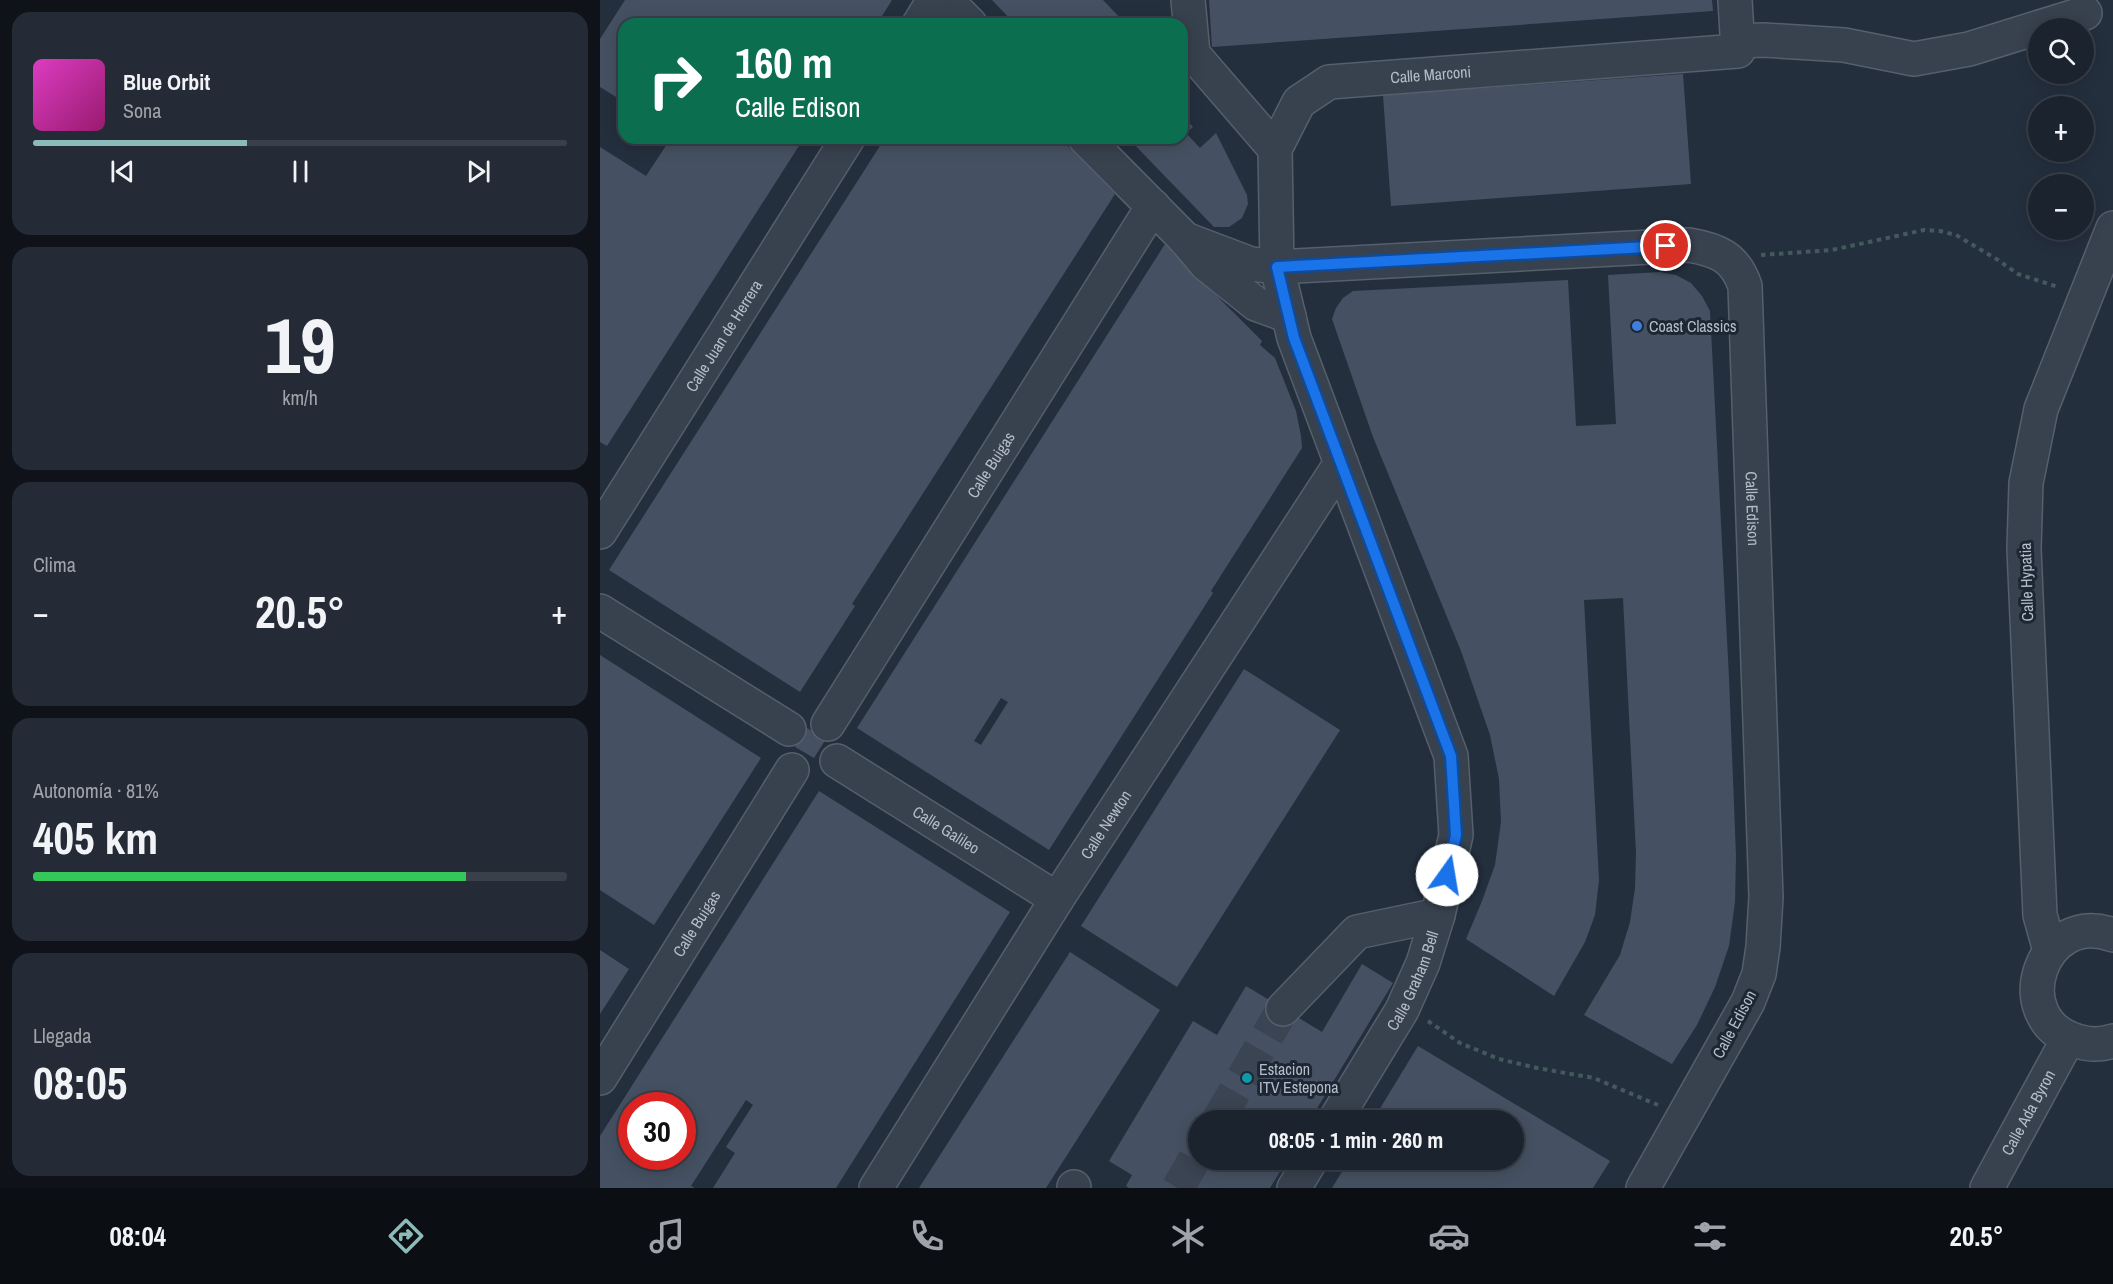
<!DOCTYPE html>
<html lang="es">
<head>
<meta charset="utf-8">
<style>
  :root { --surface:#1b232e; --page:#242b36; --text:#f1f3f6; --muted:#a0a4aa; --line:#39404a; --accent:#8bbbb9 }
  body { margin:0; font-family:"Archivo Narrow",sans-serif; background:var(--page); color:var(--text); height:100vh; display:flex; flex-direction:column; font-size:22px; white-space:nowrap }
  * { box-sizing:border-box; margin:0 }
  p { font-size:20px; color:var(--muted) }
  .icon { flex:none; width:33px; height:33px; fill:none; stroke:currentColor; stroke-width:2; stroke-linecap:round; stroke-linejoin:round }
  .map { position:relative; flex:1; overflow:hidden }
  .details { display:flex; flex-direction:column; gap:12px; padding:12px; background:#0f1319; width:600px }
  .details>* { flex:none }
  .banner { position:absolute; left:18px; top:18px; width:570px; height:126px; border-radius:18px; box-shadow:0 3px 15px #0003,0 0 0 2px var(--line); background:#0b6e4f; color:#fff; overflow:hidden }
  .tools { position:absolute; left:1428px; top:18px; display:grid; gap:12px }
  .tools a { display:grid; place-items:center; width:66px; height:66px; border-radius:50%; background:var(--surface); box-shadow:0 3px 15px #0003,0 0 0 2px var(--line); font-size:30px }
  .speed { position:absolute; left:18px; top:1092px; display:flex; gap:12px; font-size:30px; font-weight:700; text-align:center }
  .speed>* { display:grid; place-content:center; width:78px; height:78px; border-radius:50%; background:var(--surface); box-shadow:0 3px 15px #0003,0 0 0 2px var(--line); line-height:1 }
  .speed .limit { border:9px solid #d22; background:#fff; color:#111 }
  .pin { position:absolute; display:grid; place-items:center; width:51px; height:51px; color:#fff; margin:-26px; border:3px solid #fff; border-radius:50%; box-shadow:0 2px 6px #0007 }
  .me { position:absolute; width:66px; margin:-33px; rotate:13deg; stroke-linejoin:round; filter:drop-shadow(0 0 4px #0008) }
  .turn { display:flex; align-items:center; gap:21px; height:126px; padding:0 18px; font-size:27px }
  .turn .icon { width:78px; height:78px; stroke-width:2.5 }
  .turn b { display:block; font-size:42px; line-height:51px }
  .big { font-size:45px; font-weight:700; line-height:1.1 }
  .details .card { flex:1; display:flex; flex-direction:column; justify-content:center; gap:9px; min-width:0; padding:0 21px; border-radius:18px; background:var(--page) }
  .details .dial { align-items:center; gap:0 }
  .dial b { font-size:78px; line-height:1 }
  .song { display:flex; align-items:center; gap:18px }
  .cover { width:72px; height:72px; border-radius:9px; background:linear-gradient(135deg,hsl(310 70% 55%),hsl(320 70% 35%)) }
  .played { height:6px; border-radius:3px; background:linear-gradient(90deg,var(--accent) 40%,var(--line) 40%) }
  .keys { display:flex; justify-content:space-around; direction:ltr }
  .heat { display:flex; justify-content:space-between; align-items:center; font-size:33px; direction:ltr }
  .charge { height:9px; border-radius:4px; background:linear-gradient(90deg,#34c759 81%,var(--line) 0) }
  .trip { position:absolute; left:588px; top:1110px; width:336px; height:60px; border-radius:30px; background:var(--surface); box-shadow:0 3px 15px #0003,0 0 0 2px var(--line); font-weight:700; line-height:60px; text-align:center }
  .tab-bar { display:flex; height:96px; justify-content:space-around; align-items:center; background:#0b0e12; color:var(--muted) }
  .tab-bar .icon { width:42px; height:42px }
  .tab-bar .on { color:var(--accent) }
  .tab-bar b { font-size:27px; color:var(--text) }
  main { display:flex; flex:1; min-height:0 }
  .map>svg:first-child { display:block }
  .building { fill:#455162; fill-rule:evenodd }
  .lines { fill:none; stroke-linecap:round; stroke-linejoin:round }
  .minor-tunnel { stroke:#3a4453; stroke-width:33; stroke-dasharray:33 16; stroke-linecap:butt }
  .minor-casing { stroke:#565f6c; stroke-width:36 }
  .path { stroke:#44595c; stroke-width:4; stroke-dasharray:4.5 4.5; stroke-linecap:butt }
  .minor { stroke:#38414e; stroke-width:33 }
  .route-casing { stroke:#114b97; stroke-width:15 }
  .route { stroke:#1a73e8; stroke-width:10 }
  .shop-dot { fill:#3f7fe0; stroke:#1d2633; stroke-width:2 }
  .culture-dot { fill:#0f9aa8; stroke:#1d2633; stroke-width:2 }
  .labels { text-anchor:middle; stroke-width:6; stroke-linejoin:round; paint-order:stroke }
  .street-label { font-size:16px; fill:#b4bcc9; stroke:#1d2633 }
  .poi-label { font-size:16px; fill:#b4bcc9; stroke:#1d2633; text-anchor:start }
</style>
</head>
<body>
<main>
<section class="details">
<div class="card">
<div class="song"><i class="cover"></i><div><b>Blue Orbit</b><p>Sona</p></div></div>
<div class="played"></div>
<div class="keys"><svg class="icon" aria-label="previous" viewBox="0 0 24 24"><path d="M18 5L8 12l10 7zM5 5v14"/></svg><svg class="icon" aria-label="pause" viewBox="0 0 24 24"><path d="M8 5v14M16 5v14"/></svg><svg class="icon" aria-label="next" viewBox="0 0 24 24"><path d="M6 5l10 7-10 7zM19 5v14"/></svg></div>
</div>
<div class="card dial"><b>19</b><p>km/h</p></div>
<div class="card"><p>Clima</p>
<div class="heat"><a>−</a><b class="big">20.5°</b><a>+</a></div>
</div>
<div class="card"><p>Autonomía · 81%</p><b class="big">405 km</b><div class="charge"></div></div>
<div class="card"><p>Llegada</p><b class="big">08:05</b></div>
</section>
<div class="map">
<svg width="1513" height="1188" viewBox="0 0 1513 1188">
  <rect width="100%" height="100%" fill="#242f3e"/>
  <path class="building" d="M25,0h267l-15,24h-253v78l-24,-15v-48z
    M392,0h111l23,24h-111z
    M609,0h503l1,11 -501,36z
    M1083,74l8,110 -300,22 -8,-111z
    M582,115l11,12 -7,6 14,15 16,-15 31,62 1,9 -6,14 -13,9h-15l-86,-89h54z
    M71,138h133l-197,308 -7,-4v-295l46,29z
    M285,138h175l55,56 -263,410 3,2 -55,86 -191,-122z
    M565,244l97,97 -2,4 15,13 21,53 5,25 1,12 -91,143 2,2 -164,257 -192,-122zM401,698l7,4 -27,43 -7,-4z
    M1060,272l16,3 15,8 11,13 8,15 19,367 7,178 -1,46 -6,44 -14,41 -18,38 -25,39 -88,-49 36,-60 10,-33 5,-34 1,-35 -13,-255 -39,2 15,280 -4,35 -10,27 -31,54 -88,-57 16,-38 13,-36 6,-43 -2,-43 -9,-44 -29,-84 -88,-214 -41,-118 4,-11 7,-10 10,-7 215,-11 8,146 40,-2 -8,-149z
    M0,655l161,103 -107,167 -54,-35z
    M644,669l96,61 -163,257 -96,-61z
    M207,728l19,11 -12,19 -19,-11z
    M219,791l191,121 -174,276h-123l22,-35 -9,-6 27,-42 -7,-5 -55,86 4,2h-95v-52zM32,1106h50v50h-50z
    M0,950l29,19 -29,45z
    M470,952l90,58 -27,42 -87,136h-127z
    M762,964l31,19 -83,137h-112v40h89l-17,28h-141l-3,-2 6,-11 -23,-14 84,-140 24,14 29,-49 76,46z
    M818,1046l192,115 -17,27h-261l17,-28h165v-40h-141z"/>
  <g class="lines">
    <path class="minor-tunnel" d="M618,1120l65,-111
      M578,1188l20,-35"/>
    <defs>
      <g id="minor">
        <path d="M346,0l24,24"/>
        <path d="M588,0l5,54 82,95"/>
        <path d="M319,24l15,-24"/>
        <path d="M1137,41l27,-1 80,5 70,14 55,-10 116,-36"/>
        <path d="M485,138l100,101 21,25 50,40 33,12"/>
        <path id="s1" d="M585,239l66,25 26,3 412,-22c29,5 46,12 56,41l21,611 -3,50 -4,27 -11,28 -105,186"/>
        <path id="s2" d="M0,532l248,-394"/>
        <path d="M0,611l189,118"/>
        <path id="s3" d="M228,724l325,-518"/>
        <path id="s4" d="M237,761l220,138"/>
        <path d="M1513,935c-72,-27 -109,85 -36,106 12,4 24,4 36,0"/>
        <path d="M1450,951l-10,-36 -16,-366 2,-66 15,-74 72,-181"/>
        <path d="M683,1009l74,-77 81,-17"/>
        <path id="s5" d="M0,1078l192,-308"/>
        <path id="s6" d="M735,1120l67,-110 21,-47 15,-48 18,-80 -5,-79 -157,-418 -17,-71 -2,-118 24,-47 30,-20 409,-31 -3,-51"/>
        <path id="s7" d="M276,1188l181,-289 284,-436"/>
        <path d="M474,1188v-1"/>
        <path d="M694,1188l17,-28"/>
        <path id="s8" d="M1387,1188l81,-149"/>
      </g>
    </defs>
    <use href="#minor" class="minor-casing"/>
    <path class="path" d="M1161,255l71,-5 92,-20 16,1 16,4 42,25 20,14 40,13
      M828,1021l32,22 39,16 38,9 57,10 64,27"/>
    <use href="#minor" class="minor"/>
  </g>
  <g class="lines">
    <defs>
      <path id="route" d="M847,875l9,-40 -5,-79 -157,-418 -17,-71 389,-21"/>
    </defs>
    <use href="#route" class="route-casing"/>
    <use href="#route" class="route"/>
  </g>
  <circle class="shop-dot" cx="1037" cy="326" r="6"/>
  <circle class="culture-dot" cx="647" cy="1078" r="6"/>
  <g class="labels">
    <g class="street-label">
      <text dy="6" stroke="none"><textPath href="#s6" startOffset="1220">Calle Marconi</textPath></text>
      <text dy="6" stroke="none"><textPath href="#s2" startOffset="232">Calle Juan de Herrera</textPath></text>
      <text dy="6" stroke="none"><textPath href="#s3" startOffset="306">Calle Buigas</textPath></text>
      <text dy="6" stroke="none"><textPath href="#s1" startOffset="806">Calle Edison</textPath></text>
      <text transform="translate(1426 582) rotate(-92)" y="6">Calle Hypatia</text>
      <text dy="6" stroke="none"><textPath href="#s7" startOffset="430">Calle Newton</textPath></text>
      <text dy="6" stroke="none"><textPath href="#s4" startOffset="129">Calle Galileo</textPath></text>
      <text dy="6" stroke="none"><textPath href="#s5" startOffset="182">Calle Buigas</textPath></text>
      <text dy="6" stroke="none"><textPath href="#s6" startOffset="160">Calle Graham Bell</textPath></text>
      <text transform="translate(1134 1024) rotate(-62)" y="6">Calle Edison</text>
      <text dy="6" stroke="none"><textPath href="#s8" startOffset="86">Calle Ada Byron</textPath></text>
    </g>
    <g class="poi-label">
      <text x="1049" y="332">Coast Classics</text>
      <text x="659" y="1075">Estacion<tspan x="659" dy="18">ITV Estepona</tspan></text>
    </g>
  </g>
</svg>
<div class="tools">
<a><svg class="icon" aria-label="search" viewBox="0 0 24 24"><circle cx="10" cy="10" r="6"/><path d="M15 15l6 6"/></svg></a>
<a>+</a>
<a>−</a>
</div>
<div class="speed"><div class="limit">30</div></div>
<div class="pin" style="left:1066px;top:246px;background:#d93025"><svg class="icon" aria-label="arrive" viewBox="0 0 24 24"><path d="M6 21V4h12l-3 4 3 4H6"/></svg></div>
<svg class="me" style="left:847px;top:875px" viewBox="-20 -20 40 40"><circle r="19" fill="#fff"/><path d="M0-13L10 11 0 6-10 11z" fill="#1a73e8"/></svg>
<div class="trip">08:05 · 1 min · 260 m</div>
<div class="banner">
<div class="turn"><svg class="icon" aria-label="right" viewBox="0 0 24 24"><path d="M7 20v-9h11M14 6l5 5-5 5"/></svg><div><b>160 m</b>Calle Edison</div></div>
</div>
</div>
</main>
<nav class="tab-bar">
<b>08:04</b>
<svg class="icon on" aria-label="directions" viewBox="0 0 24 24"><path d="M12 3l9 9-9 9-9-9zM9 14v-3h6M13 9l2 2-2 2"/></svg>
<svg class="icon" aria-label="music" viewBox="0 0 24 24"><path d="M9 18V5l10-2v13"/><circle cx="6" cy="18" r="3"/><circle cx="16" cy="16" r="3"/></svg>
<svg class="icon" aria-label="phone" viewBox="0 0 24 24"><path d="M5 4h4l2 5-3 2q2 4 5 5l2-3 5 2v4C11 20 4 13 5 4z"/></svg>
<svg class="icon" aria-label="climate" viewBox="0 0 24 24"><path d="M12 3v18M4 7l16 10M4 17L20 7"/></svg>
<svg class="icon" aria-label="car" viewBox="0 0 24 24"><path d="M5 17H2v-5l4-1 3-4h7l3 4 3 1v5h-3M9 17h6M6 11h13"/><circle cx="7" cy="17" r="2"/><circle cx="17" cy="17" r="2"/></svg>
<svg class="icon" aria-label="filters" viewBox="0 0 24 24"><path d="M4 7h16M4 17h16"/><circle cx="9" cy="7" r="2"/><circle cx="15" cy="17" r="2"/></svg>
<b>20.5°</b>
</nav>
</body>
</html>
